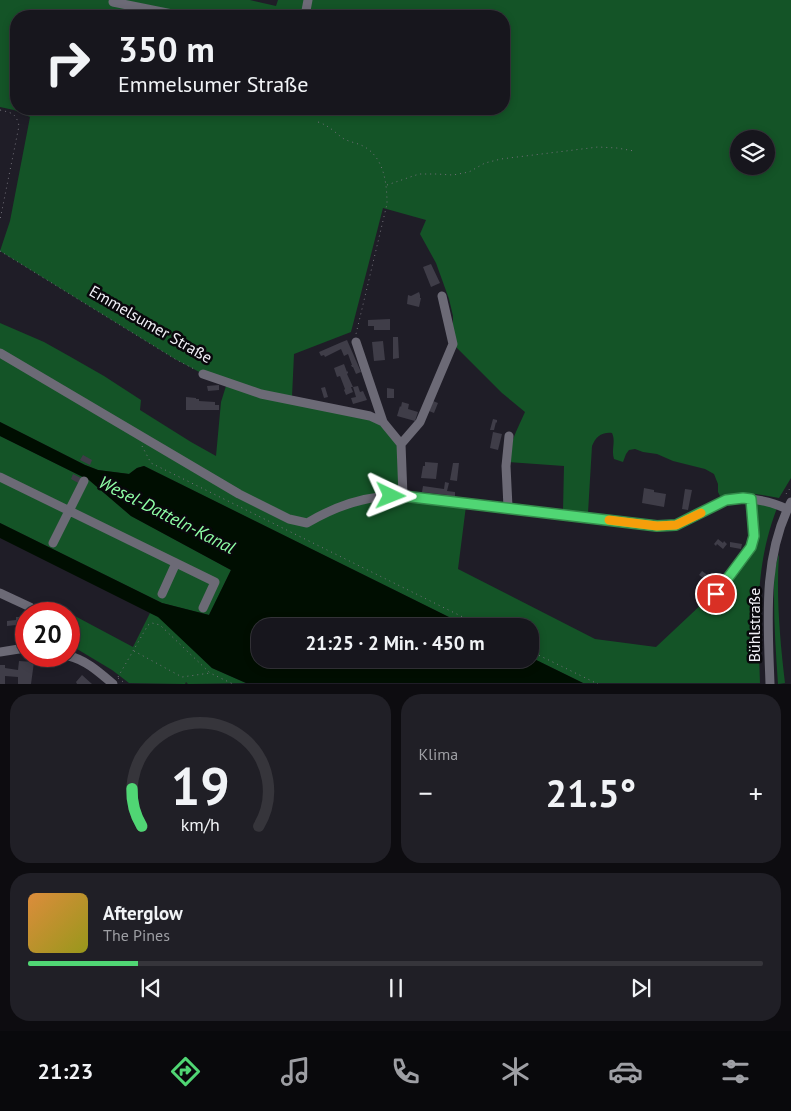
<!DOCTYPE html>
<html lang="de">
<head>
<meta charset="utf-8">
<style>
  :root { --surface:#17161d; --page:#201f26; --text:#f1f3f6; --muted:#9e9fa4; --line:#36353b; --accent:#50d674 }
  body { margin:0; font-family:"PT Sans",sans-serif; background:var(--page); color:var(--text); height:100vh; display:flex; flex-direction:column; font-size:19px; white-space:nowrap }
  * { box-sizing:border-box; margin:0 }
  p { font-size:16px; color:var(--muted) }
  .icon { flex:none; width:28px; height:28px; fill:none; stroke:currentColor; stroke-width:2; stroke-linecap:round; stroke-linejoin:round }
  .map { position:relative; height:684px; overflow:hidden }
  .sheet { display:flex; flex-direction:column; gap:10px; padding:10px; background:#0d0c10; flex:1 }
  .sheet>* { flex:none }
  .banner { position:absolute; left:10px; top:10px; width:500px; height:105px; border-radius:20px; box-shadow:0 2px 8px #0003,0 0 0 1px var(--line); background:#17161d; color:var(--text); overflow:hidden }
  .buttons { position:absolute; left:730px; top:130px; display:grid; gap:10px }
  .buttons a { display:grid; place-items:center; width:45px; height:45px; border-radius:50%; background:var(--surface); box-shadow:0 2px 8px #0003,0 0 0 1px var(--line); font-size:25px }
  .speed { position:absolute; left:15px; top:602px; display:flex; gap:10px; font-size:25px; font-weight:700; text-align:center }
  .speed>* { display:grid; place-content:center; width:65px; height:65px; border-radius:50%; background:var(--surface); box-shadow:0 2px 8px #0003,0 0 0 1px var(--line); line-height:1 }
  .speed .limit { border:8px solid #d22; background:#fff; color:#111 }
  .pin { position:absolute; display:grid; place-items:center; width:42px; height:42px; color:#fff; margin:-21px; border:2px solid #fff; border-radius:50%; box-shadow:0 1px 5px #0007 }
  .me { position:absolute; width:55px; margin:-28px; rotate:92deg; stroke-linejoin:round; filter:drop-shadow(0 0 4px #0008) }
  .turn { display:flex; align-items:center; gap:18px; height:105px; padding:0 25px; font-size:22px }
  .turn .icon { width:65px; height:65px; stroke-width:2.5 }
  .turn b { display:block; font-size:35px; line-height:42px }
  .big { font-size:38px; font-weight:600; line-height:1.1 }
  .sheet .card { flex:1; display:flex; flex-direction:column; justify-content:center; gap:8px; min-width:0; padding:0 18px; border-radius:20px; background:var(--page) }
  .sheet .dial { align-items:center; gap:0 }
  .dial svg { height:130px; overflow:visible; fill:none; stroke:var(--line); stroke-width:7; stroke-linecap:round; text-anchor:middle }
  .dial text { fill:var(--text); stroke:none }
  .song { display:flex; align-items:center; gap:15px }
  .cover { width:60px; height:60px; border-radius:8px; background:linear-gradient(135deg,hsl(30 70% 55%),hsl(60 70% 35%)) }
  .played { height:5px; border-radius:2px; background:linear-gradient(90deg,var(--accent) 15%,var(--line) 15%) }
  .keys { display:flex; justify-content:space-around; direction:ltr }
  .heat { display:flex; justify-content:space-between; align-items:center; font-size:28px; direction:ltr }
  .sheet .tiles { flex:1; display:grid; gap:10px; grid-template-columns:1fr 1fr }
  .card:last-child { grid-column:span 2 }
  .trip { position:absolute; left:251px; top:618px; width:288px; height:50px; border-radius:20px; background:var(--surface); box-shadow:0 2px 8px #0003,0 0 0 1px var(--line); font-weight:600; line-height:50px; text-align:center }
  .menu { display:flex; height:80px; justify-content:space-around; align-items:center; background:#09090c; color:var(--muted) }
  .menu .icon { width:35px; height:35px }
  .menu .selected { color:var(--accent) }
  .menu b { font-size:22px; color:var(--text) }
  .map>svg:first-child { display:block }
  .green { fill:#145427; fill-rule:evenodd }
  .water { fill:#000e01 }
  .building { fill:#3f3d48 }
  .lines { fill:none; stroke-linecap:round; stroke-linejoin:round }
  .path { stroke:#73717a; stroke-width:1; stroke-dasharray:1 4; stroke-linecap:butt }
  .minor { stroke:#6c6a76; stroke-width:9 }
  .route-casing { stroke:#348b4b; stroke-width:12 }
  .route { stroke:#50d674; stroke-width:9 }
  .slow { stroke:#f59e0b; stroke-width:9 }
  .labels { text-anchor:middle; stroke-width:5; stroke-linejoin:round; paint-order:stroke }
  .street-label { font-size:16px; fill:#f1f0f7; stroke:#09080c }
  .water-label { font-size:18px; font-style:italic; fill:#8ffea6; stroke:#09080c }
</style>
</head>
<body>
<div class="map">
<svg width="791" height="684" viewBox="0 0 791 684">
  <rect width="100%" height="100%" fill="#1f1d27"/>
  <path class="green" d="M0,0h250l26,6 2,-6h513v478l-12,20c-18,-3 -42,-9 -58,0l-3,-6v-8l-4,-10 -9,-5 -32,-8 -16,-7 -14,-2 -8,-3 -6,1 -3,4 -3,8 -9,-3c-3,-9 2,-18 -2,-26 -11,-1 -16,4 -20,13l-4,67 -25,-2 1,-45 -56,-4c1,-18 10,-34 17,-50l-23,-19 -49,-49v-28l-4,-17 -13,-36 -16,-29 6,-14 -43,-12 -32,124 -57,22 -2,43 -30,-6 -59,-17 -28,-15 -175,-108 10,-30 20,-104 -16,-7 -14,-3zM16,16h488v93h-488zM739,139h27v27h-27z
    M0,323l44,19 25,14 35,20 37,24 -1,10 51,32 25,14 5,-54 5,-16 141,33 12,4 19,23 2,52 66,8 -8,63 137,70 61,8 49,-46 3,8 44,-57 2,-50 23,6c-23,60 -19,112 -17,175h-177l-53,-26v-31h-63l-323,-160 -7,2 -8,6 -31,-4 -13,-5 -85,-43z
    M0,436l89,44 42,36 100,54 -22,45 -47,-12 -162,-80z
    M779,554c-3,43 1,86 6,129l-7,1c-2,-29 -4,-58 -4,-87 0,-15 0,-30 5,-43z
    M58,607l75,40 17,-34 9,4 53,51 34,15 -58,1 -2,-2 -1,2 -56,-1 -17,-13 -35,-21 -8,-2v-33h-15z"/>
  <path class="water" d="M0,422l85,43 13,5 31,4 8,-6 7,-2 323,160h-207v33h270v-2l53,26h-337l-34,-15 -54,-51 -158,-79v-15l162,80 47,12 22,-45 -100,-54 -42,-36 -89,-44z"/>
  <path class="building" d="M431,264l9,19 -9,4 -8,-20z
    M419,292l1,3v3h1l-2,9 -12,-3 1,-9 3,1z
    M390,319v11h-16v-4h-6v-6z
    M393,337h5l1,21 -6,1z
    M347,340l14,32 -5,2 -3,-7h-1l-1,-2h1l-4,-11 -4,2 -3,-7 -16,8 -1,-2 -3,1 -2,-4 23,-10z
    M383,341l2,19 -11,1 -2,-19z
    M344,364l3,8 1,-1v2l-1,1 6,13h-2l2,5 -7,3 -2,-5 1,-1 -5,-13 -3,1 -3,-9z
    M219,385v5l-11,1 -1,-5z
    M358,386l2,6 3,-1 4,9 -14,4 -2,-6 5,-1 -3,-10z
    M325,387l3,10 -4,1 -3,-10z
    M387,388l7,1v9h-7z
    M186,397l10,1v1h3v2l16,1v3h4v5h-33z
    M433,401l5,2 -4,10 -5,-2z
    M402,402l7,2 -1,5 10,3 -3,9 -18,-5 3,-10 1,1z
    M493,419l4,1v3l-1,-1 -2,8h-4z
    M493,432l9,2 -4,16 -8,-2z
    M83,455l9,5 -2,5 -10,-5z
    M425,462l13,1 -2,16 -15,-1 2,-12h2z
    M453,463h6l-2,18 -7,-1z
    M73,474l10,5 -3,5 -9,-5z
    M445,482l4,1 -2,8 8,1v6h-8v-3l-25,-3 1,-6 21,3z
    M644,488l10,2v2l12,2 -2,13 -22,-4z
    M685,489l7,1 -4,20 -6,-1z
    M718,539l5,4 1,-2 3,3 -4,5 -6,-5 -1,2 -2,-2z
    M730,542l12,2 -1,5 -11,-2z
    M702,571l7,5 3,-3 7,5 -6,7 -14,-10z
    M709,586l5,4 -5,5 -4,-4z
    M26,615v13l-10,1v-4l-9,1v-5l9,-1v-3h6v-1z
    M19,661l15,1 -3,22h-13v-7l-13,-1v8h-5v-19h5v3l13,2z
    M82,675l10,9h-15l-1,-2z"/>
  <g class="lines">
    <path class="path" d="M0,110c12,3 16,3 19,16l-19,94
      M318,122c12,4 16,10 26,17 6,3 13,4 19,7 21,11 24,37 24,58l-31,130
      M387,185l32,-11h17l17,1 16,-3 16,-9 16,-4 97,-12 19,1 17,3
      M0,251l175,108 21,11
      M142,446l9,17 330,163
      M786,494l5,-7
      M134,651l48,26 28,-4
      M530,651l68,33
      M52,656l9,2
      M118,677l30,-52 4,-2 8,2 50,48 23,11
      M118,678l8,6"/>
    <path class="minor" d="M113,2l69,14
      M305,16l3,-16
      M356,342l27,80
      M0,353l239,141 50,25 18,4c22,-13 47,-23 72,-26 8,-1 16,-1 24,-1l254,30 19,-1 50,-25c21,-3 42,0 61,9
      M203,374l58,20 109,22 13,6 18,22 2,52
      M401,444l19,-22 33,-78 -11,-48
      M0,477l215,105 -12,26
      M508,507l-2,-41 3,-30
      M53,543l31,-62
      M0,593l30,14 5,7
      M162,594l14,-31
      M716,594l35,-47 2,-11 -2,-37
      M0,652l19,-3h7
      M69,656c17,4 31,17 44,28
      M770,684c-2,-61 -8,-126 21,-182"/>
  </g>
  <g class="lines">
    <defs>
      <path id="route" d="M391,496h12l254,30 19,-1 50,-25 17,-2 8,1 3,37 -3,11 -35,47"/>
    </defs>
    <use href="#route" class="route-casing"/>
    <use href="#route" class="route"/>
    <path class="slow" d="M609,520l48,6 19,-1 25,-12"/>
  </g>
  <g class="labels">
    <g class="street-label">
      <text transform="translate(151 324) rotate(30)" y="6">Emmelsumer Straße</text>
      <text transform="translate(754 625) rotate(-90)" y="6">Bühlstraße</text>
    </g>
    <g class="water-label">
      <text transform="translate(167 515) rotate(27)" y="6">Wesel-Datteln-Kanal</text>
    </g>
  </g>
</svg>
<div class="buttons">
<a><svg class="icon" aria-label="layers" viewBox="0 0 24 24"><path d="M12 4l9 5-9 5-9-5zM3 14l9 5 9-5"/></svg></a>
</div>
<div class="speed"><div class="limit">20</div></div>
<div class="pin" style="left:716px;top:594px;background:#d93025"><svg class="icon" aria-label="arrive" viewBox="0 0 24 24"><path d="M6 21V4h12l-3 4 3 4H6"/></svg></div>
<svg class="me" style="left:391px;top:496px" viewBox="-20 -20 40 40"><path d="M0-17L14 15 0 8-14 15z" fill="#50d674" stroke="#fff" stroke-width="4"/></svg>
<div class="trip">21:25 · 2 Min. · 450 m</div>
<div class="banner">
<div class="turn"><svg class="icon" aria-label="right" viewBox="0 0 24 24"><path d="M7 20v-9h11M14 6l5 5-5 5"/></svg><div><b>350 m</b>Emmelsumer Straße</div></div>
</div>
</div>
<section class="sheet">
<div class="tiles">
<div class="card dial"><svg viewBox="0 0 100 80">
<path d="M14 69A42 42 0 1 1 86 69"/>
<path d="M14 69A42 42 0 0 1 8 46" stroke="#50d674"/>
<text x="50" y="56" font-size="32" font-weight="700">19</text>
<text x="50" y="72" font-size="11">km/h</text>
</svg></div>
<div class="card"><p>Klima</p>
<div class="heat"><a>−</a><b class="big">21.5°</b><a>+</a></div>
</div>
<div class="card">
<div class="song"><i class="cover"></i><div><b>Afterglow</b><p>The Pines</p></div></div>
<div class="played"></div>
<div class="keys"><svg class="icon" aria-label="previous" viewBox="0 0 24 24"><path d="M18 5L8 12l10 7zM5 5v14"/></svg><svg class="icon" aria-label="pause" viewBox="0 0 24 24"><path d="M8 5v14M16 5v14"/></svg><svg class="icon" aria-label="next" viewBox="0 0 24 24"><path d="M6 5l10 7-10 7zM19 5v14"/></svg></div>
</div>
</div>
</section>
<nav class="menu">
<b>21:23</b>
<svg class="icon selected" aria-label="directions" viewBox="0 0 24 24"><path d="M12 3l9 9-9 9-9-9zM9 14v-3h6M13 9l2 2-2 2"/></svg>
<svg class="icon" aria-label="music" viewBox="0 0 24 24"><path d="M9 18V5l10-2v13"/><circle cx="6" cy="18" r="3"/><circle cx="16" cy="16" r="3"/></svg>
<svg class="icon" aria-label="phone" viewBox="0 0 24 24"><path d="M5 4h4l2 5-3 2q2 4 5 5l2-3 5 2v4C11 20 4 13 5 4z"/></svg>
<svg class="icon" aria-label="climate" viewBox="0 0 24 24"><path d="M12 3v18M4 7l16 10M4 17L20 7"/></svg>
<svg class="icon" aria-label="car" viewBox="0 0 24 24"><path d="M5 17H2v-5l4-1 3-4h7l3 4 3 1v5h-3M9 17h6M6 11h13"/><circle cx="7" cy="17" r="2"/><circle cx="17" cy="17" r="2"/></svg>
<svg class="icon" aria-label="filters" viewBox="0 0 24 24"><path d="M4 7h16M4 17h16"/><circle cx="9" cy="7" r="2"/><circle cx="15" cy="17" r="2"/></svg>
</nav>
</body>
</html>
